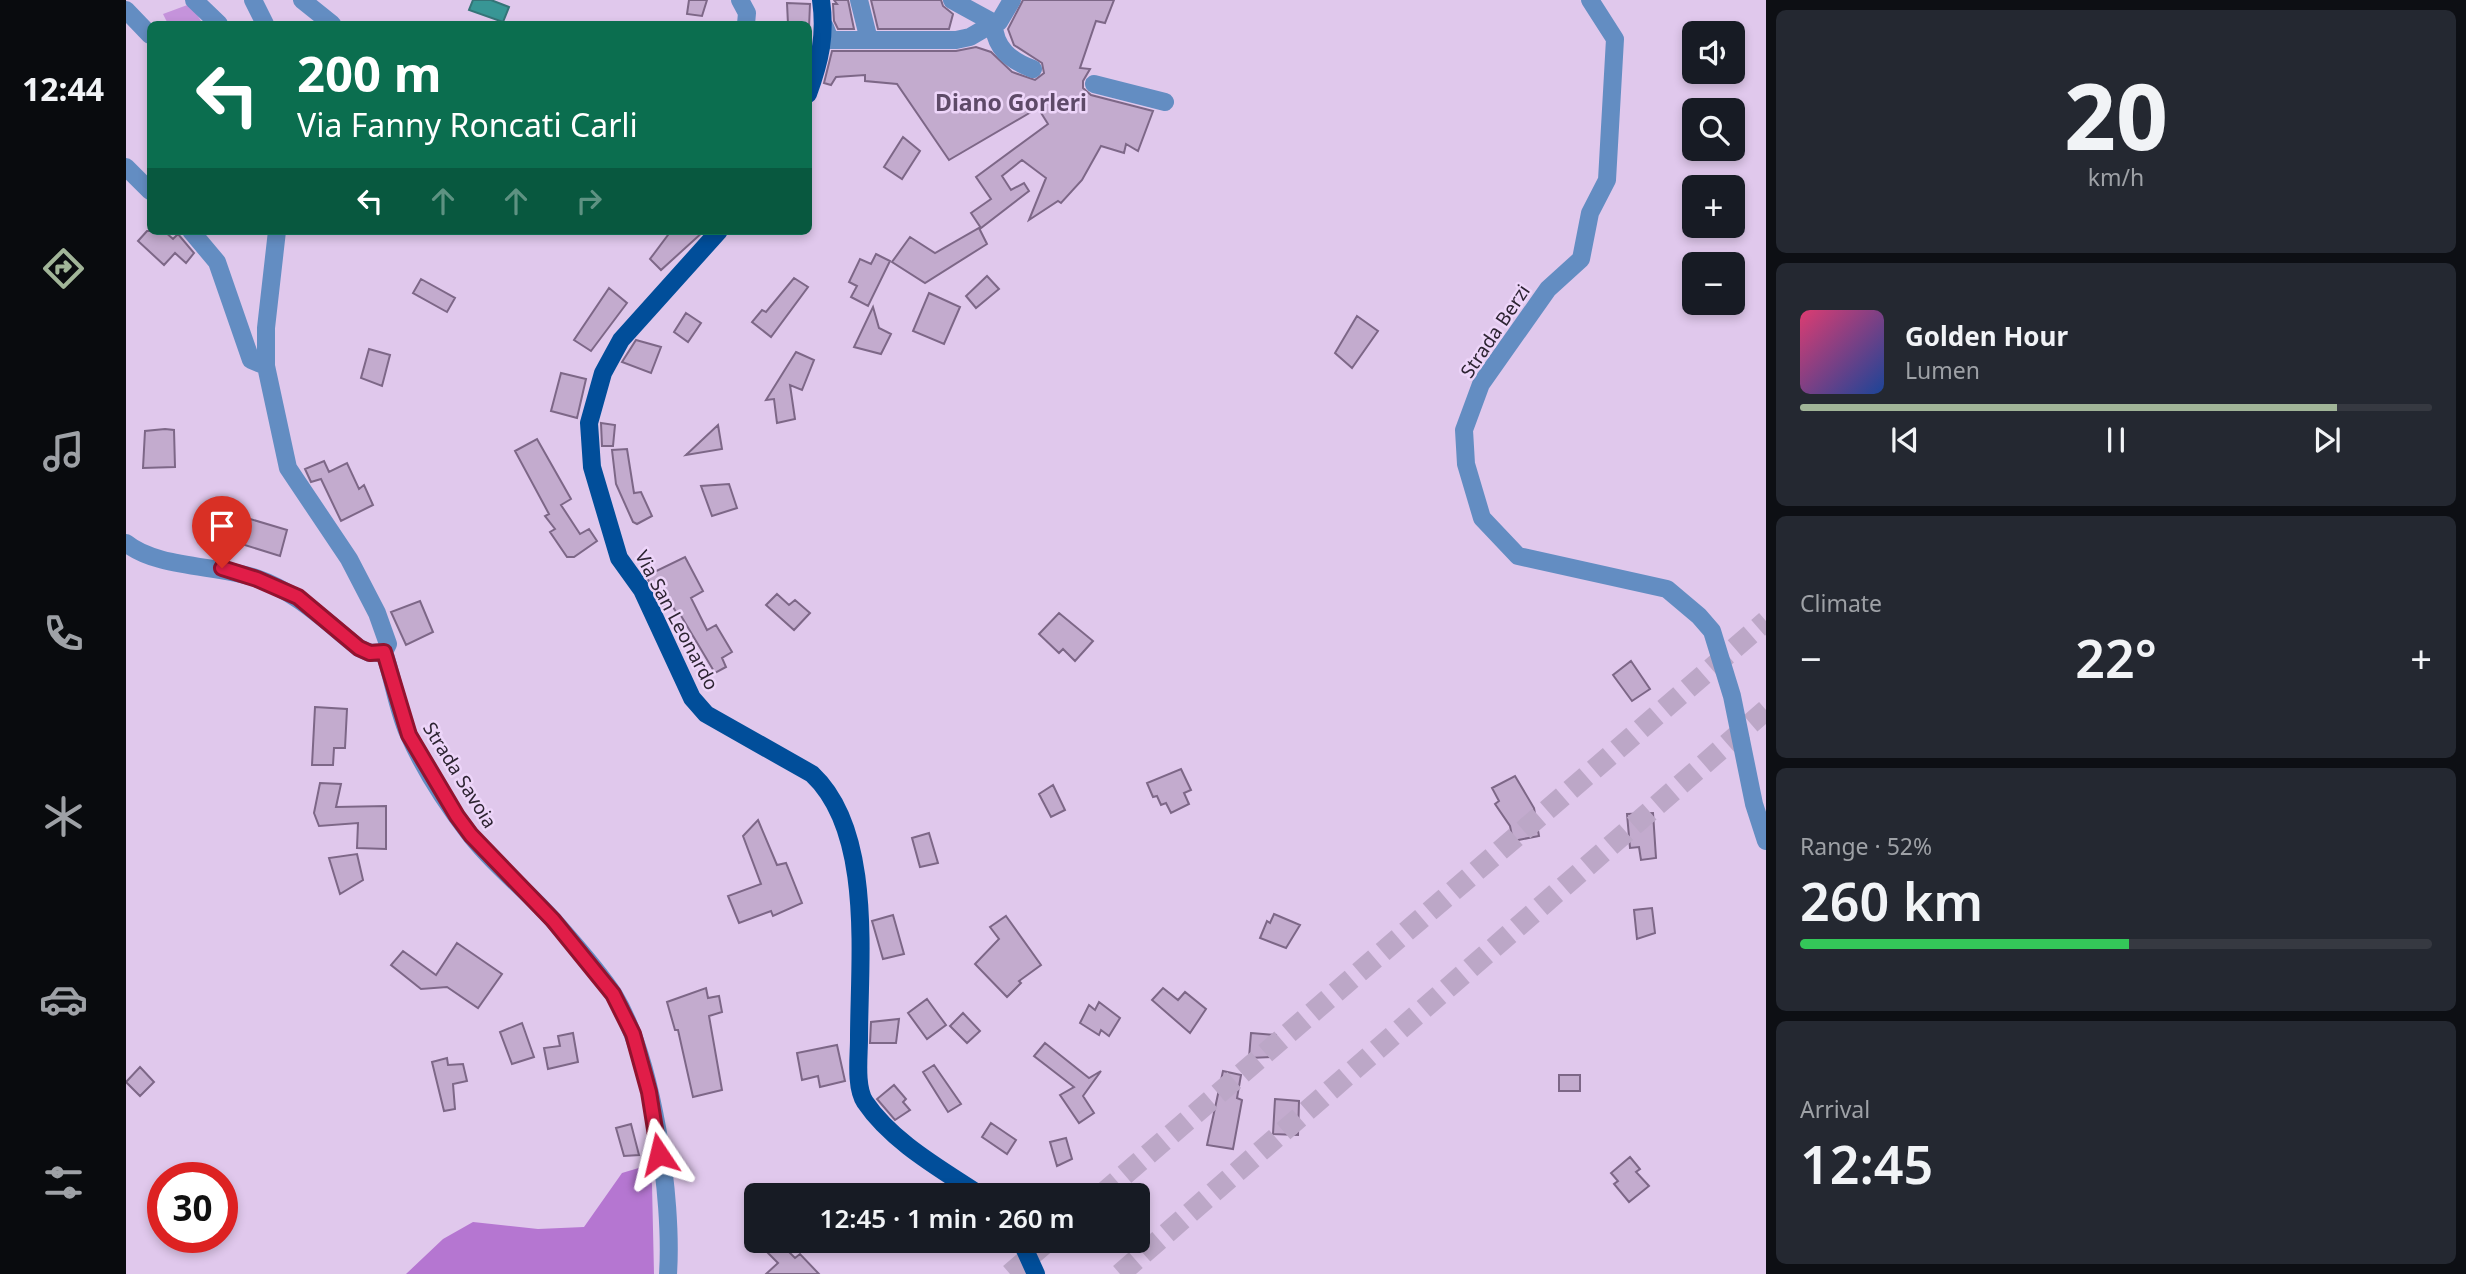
<!DOCTYPE html>
<html lang="en">
<head>
<meta charset="utf-8">
<style>
  :root { --surface:#171b24; --page:#242831; --text:#f1f3f6; --muted:#9ea1a6; --line:#363941; --accent:#a1b598 }
  body { margin:0; font-family:"Noto Sans",sans-serif; background:var(--page); color:var(--text); height:100vh; display:flex; flex-direction:column; font-size:26px; white-space:nowrap }
  * { box-sizing:border-box; margin:0 }
  p { font-size:23px; color:var(--muted) }
  .icon { flex:none; width:38px; height:38px; fill:none; stroke:currentColor; stroke-width:2; stroke-linecap:round; stroke-linejoin:round }
  .map { position:relative; flex:1; overflow:hidden }
  .drawer { display:flex; flex-direction:column; gap:10px; padding:10px; background:#0d0f14; width:700px }
  .drawer>* { flex:none }
  .guide { position:absolute; left:21px; top:21px; width:665px; height:214px; border-radius:10px; box-shadow:0 4px 10px #0003; background:#0b6e4f; color:#fff; overflow:hidden }
  .buttons { position:absolute; left:1556px; top:21px; display:grid; gap:14px }
  .buttons a { display:grid; place-items:center; width:63px; height:63px; border-radius:10px; background:var(--surface); box-shadow:0 4px 10px #0003; font-size:35px }
  .speed { position:absolute; left:21px; top:1162px; display:flex; gap:14px; font-size:35px; font-weight:700; text-align:center }
  .speed>* { display:grid; place-content:center; width:91px; height:91px; border-radius:50%; background:var(--surface); box-shadow:0 4px 10px #0003; line-height:1 }
  .speed .limit { border:10px solid #d22; background:#fff; color:#111 }
  .pin { position:absolute; display:grid; place-items:center; width:60px; height:60px; color:#fff; margin:-72px -30px; border-radius:50% 50% 50% 0; rotate:-45deg; box-shadow:0 0 7px #0007 }
  .pin .icon { rotate:45deg }
  .me { position:absolute; width:77px; margin:-38px; rotate:350deg; stroke-linejoin:round; filter:drop-shadow(0 0 5px #0008) }
  .turn { display:flex; align-items:center; gap:24px; height:147px; padding:0 35px; font-size:32px }
  .turn .icon { width:91px; height:91px; stroke-width:2.5 }
  .turn b { display:block; font-size:49px; line-height:60px }
  .lanes { display:flex; align-items:center; height:66px; padding:0 35px; background:#0003; justify-content:center; gap:35px; direction:ltr }
  .lanes .off { opacity:.35 }
  .big { font-size:52px; font-weight:600; line-height:1.1 }
  .drawer .card { flex:1; display:flex; flex-direction:column; justify-content:center; gap:10px; min-width:0; padding:0 24px; border-radius:10px; background:var(--page) }
  .drawer .dial { align-items:center; gap:0 }
  .dial b { font-size:91px; line-height:1 }
  .song { display:flex; align-items:center; gap:21px }
  .cover { width:84px; height:84px; border-radius:10px; background:linear-gradient(135deg,hsl(340 70% 55%),hsl(220 70% 35%)) }
  .played { height:7px; border-radius:4px; background:linear-gradient(90deg,var(--accent) 85%,var(--line) 85%) }
  .keys { display:flex; justify-content:space-around; direction:ltr }
  .heat { display:flex; justify-content:space-between; align-items:center; font-size:38px; direction:ltr }
  .charge { height:10px; border-radius:5px; background:linear-gradient(90deg,#34c759 52%,var(--line) 0) }
  .trip { position:absolute; left:618px; top:1183px; width:406px; height:70px; border-radius:10px; background:var(--surface); box-shadow:0 4px 10px #0003; font-weight:600; line-height:70px; text-align:center }
  main { display:flex; flex:1; min-height:0 }
  .dock { display:flex; flex-direction:column; width:126px; justify-content:space-around; align-items:center; background:#090b0e; color:var(--muted) }
  .dock .icon { width:49px; height:49px }
  .dock .active { color:var(--accent) }
  .dock b { font-size:32px; color:var(--text) }
  .map>svg:first-child { display:block }
  .green { fill:#c593db }
  .forest { fill:#b576d1 }
  .water { fill:#389695; stroke:#357477; stroke-width:2 }
  .building { fill:#c3abce; stroke:#7d6787; stroke-width:2 }
  .lines { fill:none; stroke-linecap:round; stroke-linejoin:round }
  .highway-tunnel { stroke:#bca7c7; stroke-width:21; stroke-dasharray:21 10; stroke-linecap:butt }
  .minor { stroke:#638dc2; stroke-width:18 }
  .major { stroke:#014e9a; stroke-width:18 }
  .route-casing { stroke:#92132f; stroke-width:18 }
  .route { stroke:#e11d48; stroke-width:12 }
  .labels { text-anchor:middle; stroke-width:5; stroke-linejoin:round; paint-order:stroke }
  .street-label { font-size:19px; fill:#2d2432; stroke:#edd5f9 }
  .quarter-label { font-size:23px; font-weight:bold; fill:#5e4a68; stroke:#edd5f9 }
</style>
</head>
<body>
<main>
<nav class="dock">
<b>12:44</b>
<svg class="icon active" aria-label="directions" viewBox="0 0 24 24"><path d="M12 3l9 9-9 9-9-9zM9 14v-3h6M13 9l2 2-2 2"/></svg>
<svg class="icon" aria-label="music" viewBox="0 0 24 24"><path d="M9 18V5l10-2v13"/><circle cx="6" cy="18" r="3"/><circle cx="16" cy="16" r="3"/></svg>
<svg class="icon" aria-label="phone" viewBox="0 0 24 24"><path d="M5 4h4l2 5-3 2q2 4 5 5l2-3 5 2v4C11 20 4 13 5 4z"/></svg>
<svg class="icon" aria-label="climate" viewBox="0 0 24 24"><path d="M12 3v18M4 7l16 10M4 17L20 7"/></svg>
<svg class="icon" aria-label="car" viewBox="0 0 24 24"><path d="M5 17H2v-5l4-1 3-4h7l3 4 3 1v5h-3M9 17h6M6 11h13"/><circle cx="7" cy="17" r="2"/><circle cx="17" cy="17" r="2"/></svg>
<svg class="icon" aria-label="filters" viewBox="0 0 24 24"><path d="M4 7h16M4 17h16"/><circle cx="9" cy="7" r="2"/><circle cx="15" cy="17" r="2"/></svg>
</nav>
<div class="map">
<svg width="1640" height="1274" viewBox="0 0 1640 1274">
  <rect width="100%" height="100%" fill="#e0c8ec"/>
  <path class="green" d="M64,4l13,20h-35l-5,-10z"/>
  <path class="forest" d="M516,1167l8,3 2,15 2,89h-248l37,-35 30,-17 65,7 46,-2 38,-54z"/>
  <path class="water" d="M347,0h18l18,7 -6,15 -34,-12z"/>
  <path class="building" d="M563,0h18l-5,16 -15,-2z
    M708,0h14l6,29h-16l-4,-8 -1,-17h4z
    M745,0h70l2,6 10,8 -4,15h-71z
    M897,0h91l-9,23 -9,-2 -16,47 10,1 -7,12v7l8,7 62,16 -15,40 -12,-7 -2,9 -23,-7 -19,34 -21,23 -3,-2 -29,19 17,-42 -24,-18 -20,16 9,14 13,-7 5,8 -48,37 -10,-15 20,-14 -15,-22 72,-53 -10,-16 -89,52 -52,-76 -32,-3v-6l-29,2 -5,8 -7,-2 8,-32h124l20,-4 15,5 21,20 23,8 9,-7 -2,-10 -28,-18 -6,-16z
    M661,3l23,1 -2,48v-28h-20z
    M777,137l17,14 -18,28 -18,-12z
    M853,228l8,16 -62,39 -33,-21 18,-25 25,16z
    M21,231h17l9,8 5,-5 16,19 -8,10 -11,-10 -11,12 -26,-24z
    M545,231h33l-43,39 -11,-11z
    M750,254l14,7 -22,45 -17,-9 6,-11 -8,-4 11,-23 11,5z
    M861,276l12,13 -23,19 -10,-12z
    M668,278l14,9 -37,50 -19,-15 10,-12 4,2z
    M295,279l34,19 -8,14 -34,-19z
    M483,288l18,15 -36,48 -17,-11z
    M803,293l31,14 -16,37 -31,-13z
    M747,307l6,21 12,6 -10,20 -27,-7z
    M560,313l15,10 -13,19 -14,-10z
    M1231,316l21,15 -26,37 -17,-15z
    M510,340l25,7 -10,26 -29,-11z
    M243,349l21,6 -8,31 -21,-8z
    M670,352l18,8 -12,30 -12,-5 5,34 -18,4 -3,-24 -8,1z
    M435,373l25,6 -9,39 -26,-7z
    M475,423l14,2 -2,21h-11z
    M592,425l4,24 -36,6z
    M39,429l9,1 1,37 -32,1 2,-37z
    M411,439l34,60 -10,6 19,29 9,-5 8,12 -23,16h-7l-17,-25 5,-3 -10,-13 4,-2 -34,-63z
    M501,449l7,44 7,-1 11,24 -15,8 -4,-2 -17,-38 -4,-34z
    M198,461l5,11 18,-9 12,26 5,-4 9,20 -32,16 -20,-42 -10,3 -6,-13z
    M603,484l8,24 -25,8 -11,-30z
    M111,515l50,15 -7,26 -51,-16z
    M559,557l18,34 -12,7 16,32 9,-5 16,27 -10,6 4,9 -11,6 -35,-59 -2,1 -7,-11 -8,3 -17,-31z
    M651,594l12,11 6,-5 15,13 -16,17 -28,-25z
    M294,601l13,31 -27,13 -15,-33z
    M933,613l34,28 -18,20 -12,-12 -4,4 -20,-19z
    M1505,661l19,28 -18,12 -19,-26z
    M189,707l32,2 -2,39h-11l-1,17h-21z
    M1055,769l10,21 -7,3 5,11 -18,9 -5,-10 -5,2 -4,-9 -4,1 -6,-14z
    M1389,776l19,32 5,28 -26,5 -3,-15 -15,-22 4,-3 -7,-13z
    M194,783l21,1 -5,23 50,-1v43l-29,-1 1,-25 -39,3 -5,-13z
    M927,785l12,25 -14,7 -12,-23z
    M1527,813l3,45 -15,2 -2,-13 -9,1 -3,-34z
    M632,820l19,45 9,-2 16,40 -29,13 -2,-5 -32,12 -11,-27 33,-12 -18,-48z
    M803,833l9,30 -18,4 -8,-29z
    M231,854l6,26 -23,14 -11,-36z
    M1526,908l3,25 -18,6 -3,-29z
    M1148,914l26,11 -14,23 -26,-10 7,-17 3,2z
    M767,915l11,39 -21,5 -11,-38z
    M880,916l35,49 -22,16 2,2 -14,14 -32,-33 24,-25 -9,-12z
    M331,943l45,31 -24,34 -31,-21 -26,2 -30,-24 12,-14 33,24z
    M580,988l2,10 11,-2 3,16 -13,4 13,74 -29,7 -15,-67h-3l-8,-28z
    M1037,988l15,12 7,-8 21,17 -16,24 -38,-33z
    M801,999l19,26 -19,14 -19,-26z
    M973,1002l21,16 -11,18 -8,-6 -2,5 -19,-12 9,-18 6,5z
    M837,1013l17,18 -13,12 -17,-17z
    M773,1019l-3,24h-26l1,-21z
    M396,1023l12,34 -22,7 -12,-32z
    M447,1033l5,29 -30,7 -4,-21 16,-2 -2,-10z
    M1125,1033l25,2 -2,22 -25,1z
    M919,1043l44,35 12,-7 -18,25 11,17 -15,10 -19,-28 14,-8 -40,-31z
    M711,1045l8,36 -25,6 -2,-11 -16,4 -5,-27z
    M321,1058l1,7 15,-1 4,17 -14,3 2,25 -11,2 -12,-49z
    M808,1065l27,39 -13,8 -25,-40z
    M14,1067l14,15 -14,14 -14,-14z
    M1097,1071l18,4 -4,23 5,2 -9,49 -26,-4z
    M1433,1075h21v16h-21z
    M768,1085l12,14 -3,3 7,8 -15,10 -18,-21z
    M1149,1099l24,2 -1,34 -25,-1z
    M865,1123l25,17 -9,14 -25,-17z
    M505,1124l8,31 -15,1 -8,-28z
    M940,1138l6,21 -15,7 -7,-24z
    M1504,1157l10,12 -4,3 13,14 -20,16 -15,-18 4,-3 -7,-8z
    M653,1242l16,16 5,-4 19,20h-53l12,-11 -10,-10z"/>
  <g class="lines">
    <path class="highway-tunnel" d="M975,1195l665,-574
      M884,1274l38,-33
      M994,1274l646,-564"/>
    <path class="minor" d="M68,0l25,24
      M127,0l12,24
      M176,0l30,24
      M614,0l7,13 -1,11
      M733,0l10,40
      M826,0l42,23 5,-1 13,-22
      M1464,0l25,39 -8,141 -17,33 -9,46 -33,30 -67,95 -17,46 2,34 16,54 36,38 149,33 32,27 13,15 20,65 22,108 12,37
      M0,10l24,25
      M699,27l5,13h126l14,-3 24,-14c0,25 17,38 39,46
      M968,84l71,18
      M0,167l24,24
      M65,231l26,31 34,98 15,6
      M151,231l-11,97v38l22,102 61,91 28,54 11,31 -4,8c9,26 13,56 24,81 15,34 38,70 61,100 24,32 58,57 85,88 20,23 43,48 60,74 39,64 59,204 54,279
      M0,543c30,25 91,22 130,35 41,14 69,43 103,70l11,5 14,-1"/>
    <path class="major" d="M682,94c12,-33 18,-59 13,-94
      M593,231l-98,109 -18,33 -14,50 3,44 27,91 23,32 50,108 14,16 106,60c62,58 47,186 47,265 0,17 -4,48 6,63 27,40 76,67 115,93
      M895,1241l15,33"/>
  </g>
  <g class="lines">
    <defs>
      <path id="route" d="M96,568l35,11 41,18 61,51 11,5 14,-1 25,83 48,81 14,19 82,85 60,74 20,40 16,58 10,62"/>
    </defs>
    <use href="#route" class="route-casing"/>
    <use href="#route" class="route"/>
  </g>
  <g class="labels">
    <g class="street-label">
      <text transform="translate(1369 331) rotate(-56)" y="7">Strada Berzi</text>
      <text transform="translate(551 620) rotate(62)" y="7">Via San Leonardo</text>
      <text transform="translate(334 775) rotate(58)" y="7">Strada Savoia</text>
    </g>
    <g class="quarter-label">
      <text x="885" y="111">Diano Gorleri</text>
    </g>
  </g>
</svg>
<div class="buttons">
<a><svg class="icon" aria-label="sound" viewBox="0 0 24 24"><path d="M4 9h4l5-4v14l-5-4H4zM17 9q2 3 0 6"/></svg></a>
<a><svg class="icon" aria-label="search" viewBox="0 0 24 24"><circle cx="10" cy="10" r="6"/><path d="M15 15l6 6"/></svg></a>
<a>+</a>
<a>−</a>
</div>
<div class="speed"><div class="limit">30</div></div>
<div class="pin" style="left:96px;top:568px;background:#d93025"><svg class="icon" aria-label="arrive" viewBox="0 0 24 24"><path d="M6 21V4h12l-3 4 3 4H6"/></svg></div>
<svg class="me" style="left:533px;top:1154px" viewBox="-20 -20 40 40"><path d="M0-17L14 15 0 8-14 15z" fill="#e11d48" stroke="#fff" stroke-width="4"/></svg>
<div class="trip">12:45 · 1 min · 260 m</div>
<div class="guide">
<div class="turn"><svg class="icon" aria-label="left" viewBox="0 0 24 24"><path d="M17 20v-9H6M10 6l-5 5 5 5"/></svg><div><b>200 m</b>Via Fanny Roncati Carli</div></div>
<div class="lanes"><svg class="icon" aria-label="left" viewBox="0 0 24 24"><path d="M17 20v-9H6M10 6l-5 5 5 5"/></svg><svg class="icon off" aria-label="ahead" viewBox="0 0 24 24"><path d="M12 20V5M6 11l6-6 6 6"/></svg><svg class="icon off" aria-label="ahead" viewBox="0 0 24 24"><path d="M12 20V5M6 11l6-6 6 6"/></svg><svg class="icon off" aria-label="right" viewBox="0 0 24 24"><path d="M7 20v-9h11M14 6l5 5-5 5"/></svg></div>
</div>
</div>
<section class="drawer">
<div class="card dial"><b>20</b><p>km/h</p></div>
<div class="card">
<div class="song"><i class="cover"></i><div><b>Golden Hour</b><p>Lumen</p></div></div>
<div class="played"></div>
<div class="keys"><svg class="icon" aria-label="previous" viewBox="0 0 24 24"><path d="M18 5L8 12l10 7zM5 5v14"/></svg><svg class="icon" aria-label="pause" viewBox="0 0 24 24"><path d="M8 5v14M16 5v14"/></svg><svg class="icon" aria-label="next" viewBox="0 0 24 24"><path d="M6 5l10 7-10 7zM19 5v14"/></svg></div>
</div>
<div class="card"><p>Climate</p>
<div class="heat"><a>−</a><b class="big">22°</b><a>+</a></div>
</div>
<div class="card"><p>Range · 52%</p><b class="big">260 km</b><div class="charge"></div></div>
<div class="card"><p>Arrival</p><b class="big">12:45</b></div>
</section>
</main>
</body>
</html>
